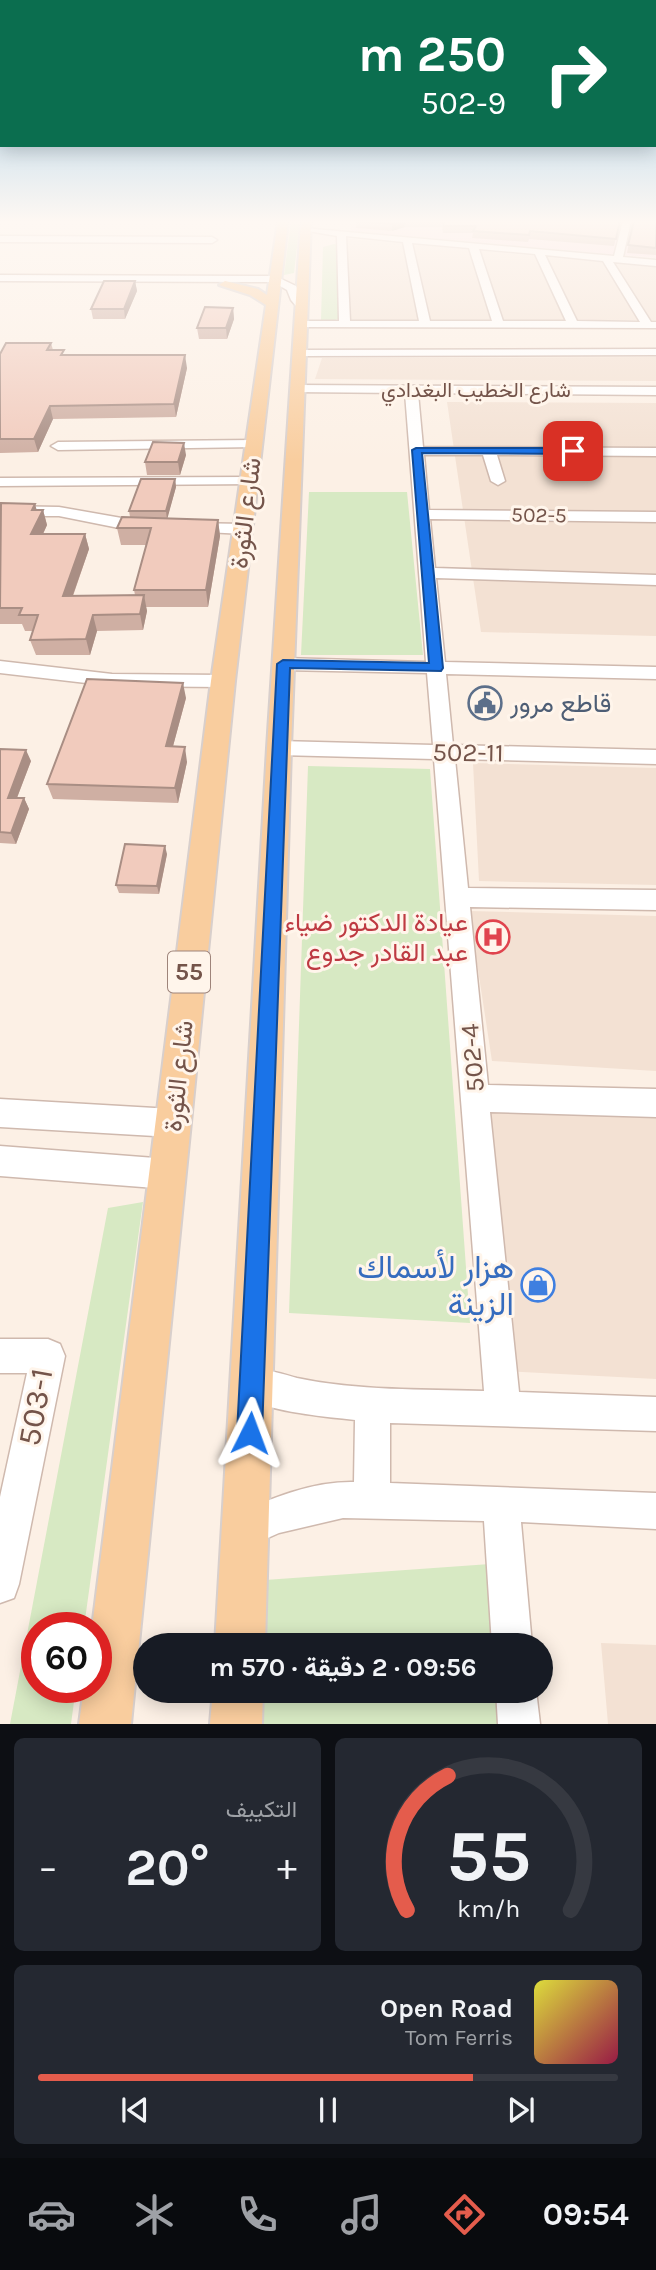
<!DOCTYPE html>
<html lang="ar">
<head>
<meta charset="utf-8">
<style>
  :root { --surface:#171b24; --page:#242831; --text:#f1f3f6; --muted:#9ea1a6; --line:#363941; --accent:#e45c4c }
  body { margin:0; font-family:Karla,Vazirmatn,sans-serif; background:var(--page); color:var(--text); direction:rtl; height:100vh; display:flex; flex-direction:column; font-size:26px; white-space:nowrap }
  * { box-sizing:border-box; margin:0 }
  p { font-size:23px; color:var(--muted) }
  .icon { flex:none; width:38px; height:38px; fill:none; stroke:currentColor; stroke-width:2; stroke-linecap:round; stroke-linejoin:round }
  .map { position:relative; height:1724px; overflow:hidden; direction:ltr }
  .details { display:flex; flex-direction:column; gap:14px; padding:14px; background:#0d0f14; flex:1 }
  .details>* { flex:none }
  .banner { position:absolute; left:0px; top:0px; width:656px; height:147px; box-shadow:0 4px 18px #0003; direction:rtl; background:#0b6e4f; color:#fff; overflow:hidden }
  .speed { position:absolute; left:21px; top:1612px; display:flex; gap:14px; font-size:35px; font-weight:700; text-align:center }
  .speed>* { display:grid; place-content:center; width:91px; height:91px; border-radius:50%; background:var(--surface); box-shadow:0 4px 18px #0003; line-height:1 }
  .speed .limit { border:10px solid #d22; background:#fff; color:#111 }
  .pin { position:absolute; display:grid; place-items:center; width:60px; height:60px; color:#fff; margin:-30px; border-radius:14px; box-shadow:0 4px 10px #0006 }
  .me { position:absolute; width:77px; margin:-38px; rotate:3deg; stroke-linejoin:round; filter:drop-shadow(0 0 5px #0008) }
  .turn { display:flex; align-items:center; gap:24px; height:147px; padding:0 35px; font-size:32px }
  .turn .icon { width:91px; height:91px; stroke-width:2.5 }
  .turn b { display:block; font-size:49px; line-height:60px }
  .big { font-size:52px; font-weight:700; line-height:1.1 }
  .details .card { flex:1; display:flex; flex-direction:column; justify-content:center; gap:10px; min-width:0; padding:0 24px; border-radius:10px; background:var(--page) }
  .details .dial { align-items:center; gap:0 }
  .dial svg { height:182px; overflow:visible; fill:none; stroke:var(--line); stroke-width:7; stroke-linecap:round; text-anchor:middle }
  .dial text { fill:var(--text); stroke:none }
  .song { display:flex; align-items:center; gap:21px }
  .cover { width:84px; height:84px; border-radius:10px; background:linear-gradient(135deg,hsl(60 70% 55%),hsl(340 70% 35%)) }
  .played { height:7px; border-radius:4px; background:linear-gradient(90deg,var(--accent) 75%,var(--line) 75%) }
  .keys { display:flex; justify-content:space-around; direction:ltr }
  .heat { display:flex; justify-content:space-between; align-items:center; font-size:38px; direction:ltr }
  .details .tiles { flex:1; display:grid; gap:14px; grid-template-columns:1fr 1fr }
  .card:last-child { grid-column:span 2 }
  .trip { position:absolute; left:133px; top:1633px; width:420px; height:70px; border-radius:35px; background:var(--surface); box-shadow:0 4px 18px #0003; font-weight:700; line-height:70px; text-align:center; direction:rtl }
  .menu { display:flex; height:112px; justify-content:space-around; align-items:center; background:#090b0e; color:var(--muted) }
  .menu .icon { width:49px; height:49px }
  .menu .on { color:var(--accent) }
  .menu b { font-size:32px; color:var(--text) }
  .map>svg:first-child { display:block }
  .residential { fill:#f3e1d3 }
  .medical { fill:#fad8e0 }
  .green { fill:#d7e9c3 }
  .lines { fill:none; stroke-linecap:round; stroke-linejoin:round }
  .minor-casing { stroke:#cfb9ae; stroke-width:3 }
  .major-casing { stroke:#d8cfcc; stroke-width:4 }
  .minor { fill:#fff; fill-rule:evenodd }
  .major { fill:#f9cd9e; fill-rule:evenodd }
  .wall { fill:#cfafa3 }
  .shaded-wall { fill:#a98e84 }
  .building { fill:#f1cbbd; stroke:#a98e84; stroke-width:2 }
  .route { fill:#1a73e8; stroke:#114b97; stroke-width:2 }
  .labels { text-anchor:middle; stroke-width:6; stroke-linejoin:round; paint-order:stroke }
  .far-street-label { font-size:21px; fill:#74544a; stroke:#fff5eb }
  .shield { fill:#fff5eb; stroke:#9e847a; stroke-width:2 }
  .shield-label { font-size:24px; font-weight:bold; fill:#74544a }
  .street-label { font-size:26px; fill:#74544a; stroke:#fff5eb }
  .service-label { font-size:26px; fill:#4e5e75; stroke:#fff5eb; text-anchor:start }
  .health-label { font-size:26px; fill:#be3a42; stroke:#fff5eb; text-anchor:end }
  .near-shop-label { font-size:32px; fill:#366cbe; stroke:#fff5eb; text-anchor:end }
  .near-street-label { font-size:32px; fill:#74544a; stroke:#fff5eb }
</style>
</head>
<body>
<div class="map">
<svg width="656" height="1724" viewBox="0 0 656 1724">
  <rect width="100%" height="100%" fill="#fcf0e5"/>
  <path class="residential" d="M344,238l312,29v53h-306z
    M656,357v24l-341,-2 7,-21z
    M447,402l209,1v233l-175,-4z
    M473,763l183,5v117l-177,-4z
    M469,911l187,5v155l-164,-10z
    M486,1111l170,7v261l-155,-8z
    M601,1643l55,2v79h-48z"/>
  <path class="medical" d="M351,221h305v37l-305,-27z"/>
  <path class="green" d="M291,221h9l-6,52 -10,2z
    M334,244l4,1v74l-9,3 -8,-2 2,-73z
    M309,492h98l16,163h-122z
    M308,766l122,3 40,554 -181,-10z
    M143,1202l-59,425 -47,1v59h39l-5,37h-61l98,-516z
    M490,1564l4,81h-231l2,-65z
    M261,1691h236l1,33h-238z"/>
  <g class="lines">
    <defs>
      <path id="minor" d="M623,221h8l-8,36 33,3v6l-43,-4 38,60h5v6l-356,-1 -5,-3 5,-3h39l-2,-85 -35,-6 1,-2 311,28zM346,236l57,6 16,79h-69zM412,243l57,5 23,73h-62zM479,249l56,5 31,67h-63zM545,255l58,6 37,61 -63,-1z
        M0,236l212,1 5,3 -5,3 -212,-1z
        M0,275l275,1 21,10 10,19 -9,2 -6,-7 -4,-10 -14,-8 -273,-1z
        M656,349v6l-357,1 -6,-3 6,-3z
        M297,385l359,2v8l-238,-2 5,54 233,1v8l-159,-1 8,26 -7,4 -7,-4 -8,-26h-59l5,55 227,2v10l-226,-3 5,49 221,7v10l-220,-7 9,84 211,5v12l-210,-5 7,71 203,5v14l-201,-5 13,129 188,2v20l-186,-3 18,178 168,4v28l-166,-5 29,280 137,5v34l-266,-8v60l266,10v36l-135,-7 11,123h-40l-8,-124 -141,-3 -64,15 -34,15 -13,-6 -6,-13 6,-13c38,-17 79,-35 122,-34l1,-62c-38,-4 -80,-8 -115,-23l-5,-12 5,-12c18,-8 38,0 57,5 61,13 125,11 187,13l-50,-632 -155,-4 -7,-2 -3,-5 3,-5 7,-2 154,4 -6,-72 -144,-3 -9,-6 9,-6 143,4 -21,-269 -112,-1v-6z
        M254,440l5,1v6l-201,3 -7,-4 7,-4z
        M250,477l7,4 -2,3 -255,2v-8z
        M0,506l59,1 91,16 8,5 -8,5 -11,-1 -80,-16h-59z
        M191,523l53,1 8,5 -8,5 -58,-3 -3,-3z
        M0,661l112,13 111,1 7,2 2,4 -2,4 -7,2 -111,-1 -112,-13z
        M0,1099l172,10 10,4 4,10 -4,10 -10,4 -172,-10z
        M0,1146l168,13 10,5 5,10 -5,10 -10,5 -168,-13z
        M0,1339h48l12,5 5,12 -46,228 -5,14 -14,5v-106l27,-124h-27z
        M496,1690h40l4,34h-42z"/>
      <path id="major" d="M278,221h10l-53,460 -104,1043h-52l5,-37h12v-59h-4l119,-947 55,-376 -16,-10 -31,-10 6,-4 33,8 9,6z
        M301,221h10l-20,527 -26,897h-50l52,-897z
        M213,1690h50l-1,34h-52z"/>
    </defs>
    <use href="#minor" class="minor-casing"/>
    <use href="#major" class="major-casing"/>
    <use href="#minor" class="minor"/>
    <use href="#major" class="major"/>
  </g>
  <path class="wall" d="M356,221h264l-6,25 -85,-7 -1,3 -56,-4 1,-5h-30l-1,-6h-37l-13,4 -36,-3z
    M633,221h23v34l-29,-2z
    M135,281l2,10 -12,28h-32l-2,-10z
    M233,308l1,11 -7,20h-28l-2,-11z
    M51,343l2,7 12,5 122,13 -11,49 -123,2 -15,33 -38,1v-99z
    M186,455l-6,20h-33l-2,-13z
    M175,479l1,8 -9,31 51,2 2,16 -12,71h-62l1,4 -4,19 -46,1 -7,24h-54l-6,-15 3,-9h-8l-3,-7h-22v-120l43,6 4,15 -4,9h42l4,15 -16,47 62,-1 -1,-5 12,-45h-25l-4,-17 13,-11 -1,-6z
    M186,698l-13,48 14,16 -9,41 -125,-4 -6,-15z
    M0,749l31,12 -14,37h7l5,11 -13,35 -16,-1z
    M167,854l-8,40 -40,-1 -3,-8z"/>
  <path class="shaded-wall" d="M406,221l-1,6 -13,4v-7z
    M135,281l2,10 -12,28 -1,-10z
    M233,308l1,11 -7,20 -1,-11z
    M185,355l2,13 -11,49 -2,-13z
    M50,406l3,13 -15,33 -4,-13z
    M184,443l2,12 -6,20 -2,-13z
    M175,479l1,8 -9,33 -1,-9z
    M35,504l4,14 4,-8 4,15 -11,24 -5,-15 1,-24z
    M218,520l2,16 -12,71 -2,-17z
    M85,534l4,15 -22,63 -4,-16z
    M144,595l3,16 -4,19 -3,-16z
    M93,615l4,16 -7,24 -4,-16z
    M183,683l3,15 -17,63 -3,-15z
    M185,747l2,15 -9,41 -3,-15z
    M26,750l5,11 -18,47 -5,-10z
    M24,798l5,11 -13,35 -5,-11z
    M165,846l2,8 -8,40 -2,-8z"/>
  <path class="building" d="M356,221h48l-12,3z
    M443,221h177l-4,18 -86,-8 -1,4 -56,-4 3,-5h-32z
    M634,221h22v27l-28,-3z
    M104,281h31l-11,28h-33z
    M205,307l28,1 -7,20h-29z
    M6,343h45l-4,7h17l-3,5h124l-11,49 -124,2 -16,33h-34v-85z
    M153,442l31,1 -6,19h-33z
    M141,479h34l-9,32h-37z
    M1,503l34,1 -3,6h11l-12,24h54l-22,62 81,-1 -4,19 -47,1 -7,24 -56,1 8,-25h-19l3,-7h-22z
    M122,517l96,3 -12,70h-72l17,-62h-34z
    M87,679l96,4 -17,63 19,1 -10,41 -128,-4z
    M0,749l26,1 -18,48h16l-13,35 -11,-1z
    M125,844l40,2 -8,40 -41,-1z"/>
  <linearGradient id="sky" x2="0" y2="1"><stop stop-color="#95c7e7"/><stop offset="0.48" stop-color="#fef8f3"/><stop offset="1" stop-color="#fef8f3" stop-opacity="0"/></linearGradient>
  <rect width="656" height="462" fill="url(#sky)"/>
  <path class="route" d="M416,448h157l4,3 -4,3 -151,-1 21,215 -2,3 -151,-3 -28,765 -4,9 -8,4 -9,-4 -4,-9 40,-769 6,-4 146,3 -17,-213z"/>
  <defs>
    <symbol id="civic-ring" viewBox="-11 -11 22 22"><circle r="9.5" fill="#fff5eb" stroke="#5c6f8a" stroke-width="1.5"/><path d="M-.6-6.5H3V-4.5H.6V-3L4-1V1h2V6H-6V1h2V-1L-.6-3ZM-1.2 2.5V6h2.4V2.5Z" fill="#5c6f8a"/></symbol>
    <symbol id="hospital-ring" viewBox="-11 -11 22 22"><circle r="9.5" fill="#fff5eb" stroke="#e0444e" stroke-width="1.5"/><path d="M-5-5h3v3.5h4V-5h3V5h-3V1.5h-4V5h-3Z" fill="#e0444e"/></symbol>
    <symbol id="shop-ring" viewBox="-11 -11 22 22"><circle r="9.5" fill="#fff5eb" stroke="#3f7fe0" stroke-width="1.5"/><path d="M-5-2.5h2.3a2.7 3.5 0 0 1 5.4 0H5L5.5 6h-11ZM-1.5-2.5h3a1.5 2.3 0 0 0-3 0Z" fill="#3f7fe0"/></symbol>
  </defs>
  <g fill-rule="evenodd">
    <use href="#civic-ring" x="466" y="684" width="38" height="38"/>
    <use href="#hospital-ring" x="474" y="918" width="38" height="38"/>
    <use href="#shop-ring" x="519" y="1266" width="38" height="38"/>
  </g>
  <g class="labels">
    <g class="far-street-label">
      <text x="476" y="397">شارع الخطيب البغدادي</text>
      <text transform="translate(539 515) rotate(1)" y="7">502-5</text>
    </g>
    <rect class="shield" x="168" y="951.5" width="42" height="41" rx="5"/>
    <g class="shield-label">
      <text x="189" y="980">55</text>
    </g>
    <g class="street-label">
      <text transform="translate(245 513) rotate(-83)" y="9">شارع الثورة</text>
      <text transform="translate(468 752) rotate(1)" y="9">502-11</text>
      <text transform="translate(472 1058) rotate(-95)" y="9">502-4</text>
      <text transform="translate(178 1076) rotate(-84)" y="9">شارع الثورة</text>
    </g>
    <g class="service-label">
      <text x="510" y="712">قاطع مرور</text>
    </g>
    <g class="health-label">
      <text x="468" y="931">عيادة الدكتور ضياء<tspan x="468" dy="30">عبد القادر جدوع</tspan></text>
    </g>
    <g class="near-shop-label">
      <text x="514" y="1278">هزار لأسماك<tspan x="514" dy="37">الزينة</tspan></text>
    </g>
    <g class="near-street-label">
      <text transform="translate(35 1407) rotate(-80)" y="11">503-1</text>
    </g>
  </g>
</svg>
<div class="speed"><div class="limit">60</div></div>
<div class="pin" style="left:573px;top:451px;background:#d93025"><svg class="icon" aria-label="arrive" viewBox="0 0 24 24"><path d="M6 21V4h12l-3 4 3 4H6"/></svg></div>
<svg class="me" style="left:250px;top:1433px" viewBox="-20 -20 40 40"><path d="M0-17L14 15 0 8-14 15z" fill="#1a73e8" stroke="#fff" stroke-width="4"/></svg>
<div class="trip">09:56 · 2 دقيقة · 570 m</div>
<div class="banner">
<div class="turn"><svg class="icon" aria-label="right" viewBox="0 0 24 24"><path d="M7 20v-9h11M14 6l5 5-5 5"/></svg><div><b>250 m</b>502-9</div></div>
</div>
</div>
<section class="details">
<div class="tiles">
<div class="card dial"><svg viewBox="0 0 100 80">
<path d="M14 69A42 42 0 1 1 86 69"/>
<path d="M14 69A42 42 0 0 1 32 10" stroke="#e45c4c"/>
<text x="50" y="56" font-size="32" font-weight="700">55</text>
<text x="50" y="72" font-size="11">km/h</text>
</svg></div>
<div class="card"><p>التكييف</p>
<div class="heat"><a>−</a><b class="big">20°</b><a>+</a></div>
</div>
<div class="card">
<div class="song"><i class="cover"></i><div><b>Open Road</b><p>Tom Ferris</p></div></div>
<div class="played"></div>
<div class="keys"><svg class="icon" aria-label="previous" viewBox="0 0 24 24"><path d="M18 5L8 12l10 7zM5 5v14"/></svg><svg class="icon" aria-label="pause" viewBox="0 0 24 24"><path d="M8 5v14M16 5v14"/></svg><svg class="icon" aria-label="next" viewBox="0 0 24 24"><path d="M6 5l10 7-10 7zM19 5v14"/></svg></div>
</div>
</div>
</section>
<nav class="menu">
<b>09:54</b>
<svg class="icon on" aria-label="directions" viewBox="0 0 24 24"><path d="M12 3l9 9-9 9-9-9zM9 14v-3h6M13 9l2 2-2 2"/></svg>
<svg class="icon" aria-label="music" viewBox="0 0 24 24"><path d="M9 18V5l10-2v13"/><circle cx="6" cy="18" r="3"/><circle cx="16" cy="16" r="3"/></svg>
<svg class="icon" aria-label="phone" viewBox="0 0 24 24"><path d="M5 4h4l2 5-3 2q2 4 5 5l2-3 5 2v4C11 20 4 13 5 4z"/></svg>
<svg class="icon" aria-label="climate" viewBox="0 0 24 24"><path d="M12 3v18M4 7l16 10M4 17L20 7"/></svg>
<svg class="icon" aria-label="car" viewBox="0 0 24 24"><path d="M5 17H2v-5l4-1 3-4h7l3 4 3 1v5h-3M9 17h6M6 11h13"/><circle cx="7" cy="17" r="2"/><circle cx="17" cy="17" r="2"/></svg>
</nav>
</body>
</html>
